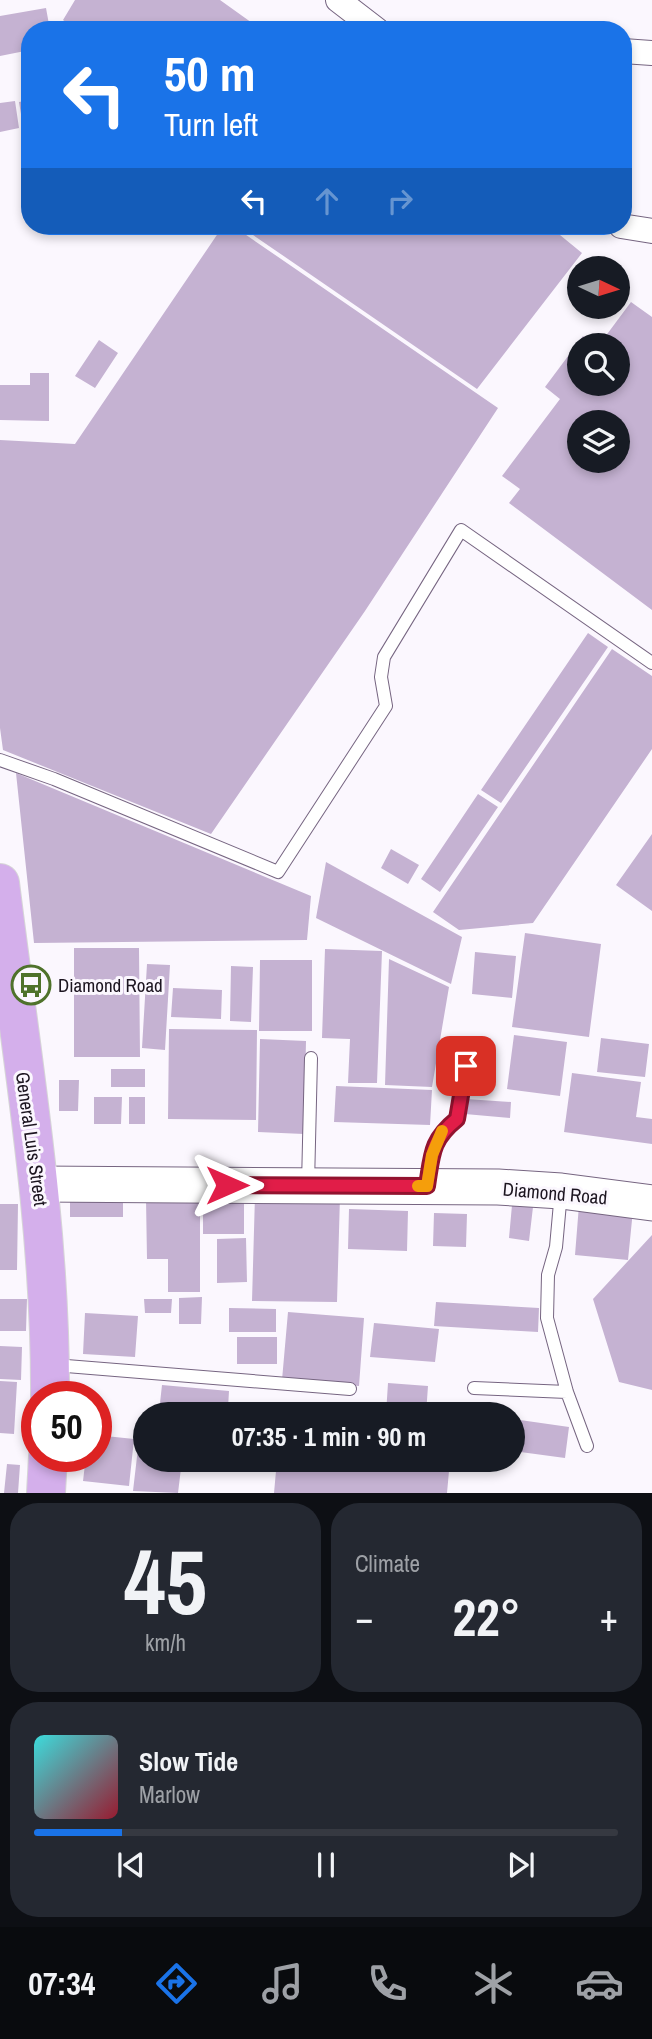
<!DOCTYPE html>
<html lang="en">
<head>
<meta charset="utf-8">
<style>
  :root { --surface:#171b24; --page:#242831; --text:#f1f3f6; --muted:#9ea1a6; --line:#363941; --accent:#1a73e8 }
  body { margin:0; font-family:"Archivo Narrow",sans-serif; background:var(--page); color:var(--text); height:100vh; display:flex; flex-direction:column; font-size:26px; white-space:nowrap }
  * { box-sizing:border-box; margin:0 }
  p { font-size:23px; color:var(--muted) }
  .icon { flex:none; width:38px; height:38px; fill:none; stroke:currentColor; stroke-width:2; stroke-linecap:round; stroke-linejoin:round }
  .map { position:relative; height:1493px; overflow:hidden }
  .panel { display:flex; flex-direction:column; gap:10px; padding:10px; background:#0d0f14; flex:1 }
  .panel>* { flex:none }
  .top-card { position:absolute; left:21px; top:21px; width:611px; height:214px; border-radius:28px; box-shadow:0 4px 10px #0003; background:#1a73e8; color:#fff; overflow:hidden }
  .needle { width:46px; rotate:94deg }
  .fabs { position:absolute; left:567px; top:256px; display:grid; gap:14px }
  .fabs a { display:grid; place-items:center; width:63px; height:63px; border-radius:50%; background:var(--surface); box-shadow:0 4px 10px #0003; font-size:35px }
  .speed { position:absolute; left:21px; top:1381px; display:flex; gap:14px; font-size:35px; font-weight:700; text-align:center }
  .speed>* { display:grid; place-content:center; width:91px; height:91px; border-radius:50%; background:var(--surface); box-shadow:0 4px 10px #0003; line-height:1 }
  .speed .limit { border:10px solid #d22; background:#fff; color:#111 }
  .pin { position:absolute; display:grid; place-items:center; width:60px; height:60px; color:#fff; margin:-30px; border-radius:14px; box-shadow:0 4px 10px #0006 }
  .me { position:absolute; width:77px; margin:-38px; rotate:90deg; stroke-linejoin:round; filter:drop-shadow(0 0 5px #0008) }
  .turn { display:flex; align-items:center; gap:24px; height:147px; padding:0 28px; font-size:32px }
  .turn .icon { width:91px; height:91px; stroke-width:2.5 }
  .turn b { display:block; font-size:49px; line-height:60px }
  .lanes { display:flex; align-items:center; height:66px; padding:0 28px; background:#0003; justify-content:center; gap:35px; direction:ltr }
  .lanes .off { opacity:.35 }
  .big { font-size:52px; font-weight:800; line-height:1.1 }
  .panel .tile { flex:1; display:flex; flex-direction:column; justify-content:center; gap:10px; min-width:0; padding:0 24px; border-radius:28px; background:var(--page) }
  .panel .dial { align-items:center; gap:0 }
  .dial b { font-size:91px; line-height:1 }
  .song { display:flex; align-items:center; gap:21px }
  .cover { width:84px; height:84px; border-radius:10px; background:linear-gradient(135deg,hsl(180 70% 55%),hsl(350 70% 35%)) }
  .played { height:7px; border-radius:4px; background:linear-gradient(90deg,var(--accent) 15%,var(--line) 15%) }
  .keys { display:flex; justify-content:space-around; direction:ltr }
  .heat { display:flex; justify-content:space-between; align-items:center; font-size:38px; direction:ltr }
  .panel .tiles { flex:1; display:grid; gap:10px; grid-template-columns:1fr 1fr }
  .tile:last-child { grid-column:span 2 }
  .trip { position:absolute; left:133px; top:1402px; width:392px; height:70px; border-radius:35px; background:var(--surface); box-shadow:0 4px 10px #0003; font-weight:800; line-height:70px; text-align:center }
  .tab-bar { display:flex; height:112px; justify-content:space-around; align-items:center; background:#090b0e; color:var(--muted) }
  .tab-bar .icon { width:49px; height:49px }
  .tab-bar .current { color:var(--accent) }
  .tab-bar b { font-size:32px; color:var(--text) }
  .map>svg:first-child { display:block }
  .building { fill:#c5b2d2; fill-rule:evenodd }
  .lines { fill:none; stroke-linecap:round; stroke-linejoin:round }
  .service-casing { stroke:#766581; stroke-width:14 }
  .minor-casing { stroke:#766581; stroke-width:26 }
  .secondary-casing { stroke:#766581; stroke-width:37 }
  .primary-casing { stroke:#d6d5d7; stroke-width:40 }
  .service { stroke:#fff; stroke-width:12 }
  .minor { stroke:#fff; stroke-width:24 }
  .secondary { stroke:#fff; stroke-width:35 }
  .primary { stroke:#d4afeb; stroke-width:38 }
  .route-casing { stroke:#92132f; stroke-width:18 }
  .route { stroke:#e11d48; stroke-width:12 }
  .slow { stroke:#f59e0b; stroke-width:12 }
  .labels { text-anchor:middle; stroke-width:6; stroke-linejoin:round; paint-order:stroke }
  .poi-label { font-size:19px; fill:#1c1520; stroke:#fbf7fe; text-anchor:start }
  .street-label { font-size:19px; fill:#1c1520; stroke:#fbf7fe }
</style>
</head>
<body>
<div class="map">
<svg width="652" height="1493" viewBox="0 0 652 1493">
  <rect width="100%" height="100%" fill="#fbf7fe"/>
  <path class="building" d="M75,0h145l42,30h-186l-13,-10z
    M46,8l4,22h-20v20l-30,6v-40z
    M30,100v25l-7,1 -4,-24z
    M15,101l4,27 -19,4v-29z
    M223,226h10l265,182 -133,203 -154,223 -208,-84 -3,-22v-288l75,4z
    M240,226h309l33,27 -105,136z
    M631,302l21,15v293l-143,-107 11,-14 -18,-13 58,-77 -15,-12 38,-51 10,9h-14v38h39v-38h-19zM579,422h39v38h-39z
    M99,340l19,13 -23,35 -20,-12z
    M30,373h19v48l-49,-1v-35h30z
    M588,633l20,14 -107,156 -20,-13z
    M612,649l40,27v73l-119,174 -74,7 -26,-18z
    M16,773l295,123 -4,44 -273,3z
    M478,794l20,13 -58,85 -19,-13z
    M652,834v77l-36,-26z
    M391,849l28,16 -11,19 -27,-16z
    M326,862l136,75 -11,47 -135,-66z
    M525,933l76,11 -12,93 -77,-10z
    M74,948h65l1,109h-66z
    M325,949l57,2 -5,132h-29l2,-44 -28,-1z
    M475,952l41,4 -4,42 -40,-4z
    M389,959l60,28 -17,100 -47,-2z
    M260,960h52v71h-53z
    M147,964l23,1 -5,85 -23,-2z
    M231,966l22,1 -2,55 -21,-1z
    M173,988l49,2 -1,29 -50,-2z
    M169,1029l88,1 -1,90 -88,-1z
    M514,1035l53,7 -7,54 -53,-7z
    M601,1038l48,6 -4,33 -48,-5z
    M260,1039l46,2 -2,93 -46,-2z
    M111,1069h34v18h-34z
    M572,1073l69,9 -5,35 16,2v25l-88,-12z
    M59,1080h20l-1,31h-19z
    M336,1086l96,4 -2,35 -96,-3z
    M94,1097h28l-1,27h-27z
    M129,1097h16v27h-16z
    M466,1099l45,3 -1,16 -45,-4z
    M255,1195l85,1 -3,106 -85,-1z
    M203,1197l41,1v36h-41z
    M70,1199h53v18h-53z
    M146,1199h54v93h-32v-33h-21z
    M0,1204h18l-1,66h-17z
    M512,1205l21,2 -4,34 -20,-3z
    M579,1205l54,5 -5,50 -53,-5z
    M349,1209l59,2 -1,40 -59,-2z
    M434,1213l33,1 -1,33 -33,-1z
    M652,1235v155l-33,-8 -26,-83z
    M246,1238l1,44 -30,1v-44z
    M202,1297l-1,27h-22v-26z
    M0,1299h27l-1,32h-26z
    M144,1299h28l-1,14h-26z
    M436,1302l103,6 -1,24 -104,-6z
    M229,1308l47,1v23h-47z
    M288,1312l76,6 -5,68 -77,-6z
    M85,1313l53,3 -3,41 -52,-3z
    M374,1323l65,6 -4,33 -65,-5z
    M237,1337h40v27h-40z
    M0,1346l22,1 -1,33 -21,-1z
    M0,1381l17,1 -3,52 -14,-1z
    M388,1383l40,3 -2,28h-40z
    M162,1385l67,6 -1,17 -68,-5z
    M513,1419l56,8 -4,31 -52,-7z
    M96,1435l38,4 -5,47 -46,-5 3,-25h10z
    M138,1448l7,1v11h37l-4,33 -45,-2z
    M277,1460h173l-3,33h-173z
    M7,1464l13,1 -2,28h-14z"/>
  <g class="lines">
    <defs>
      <path id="service" d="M0,760l54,19 224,93 108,-166 -5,-29 3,-20 77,-127 191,133
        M308,1184l3,-126
        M427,1185c5,-31 4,-46 30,-66l9,-53
        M561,1192l-5,55 -8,28 -1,43 20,74 20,54
        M54,1365l296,24
        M474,1388l93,4"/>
      <path id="minor" d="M338,0l39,30
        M623,51l29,2
        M621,226l31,5"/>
      <path id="secondary" d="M38,1184l460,3 63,4 91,12"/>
      <path id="primary" d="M0,883c21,171 51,341 50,513
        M46,1493l2,-37"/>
    </defs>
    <use href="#service" class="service-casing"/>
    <use href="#minor" class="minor-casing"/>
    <use href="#secondary" class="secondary-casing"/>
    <use href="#primary" class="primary-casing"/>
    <use href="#service" class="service"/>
    <use href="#minor" class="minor"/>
    <use href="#secondary" class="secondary"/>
    <use href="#primary" class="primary"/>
  </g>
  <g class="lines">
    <defs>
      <path id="route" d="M227,1185l200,1c5,-32 4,-46 30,-67l9,-53"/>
    </defs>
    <use href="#route" class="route-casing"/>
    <use href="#route" class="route"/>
    <path class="slow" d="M418,1186h9l5,-31 10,-24"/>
  </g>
  <defs>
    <symbol id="bus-ring" viewBox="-11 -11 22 22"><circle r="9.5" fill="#fbf7fe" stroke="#4f722b" stroke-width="1.5"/><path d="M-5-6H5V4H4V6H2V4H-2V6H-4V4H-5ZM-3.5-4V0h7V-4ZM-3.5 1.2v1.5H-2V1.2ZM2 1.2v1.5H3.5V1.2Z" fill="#4f722b"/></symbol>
  </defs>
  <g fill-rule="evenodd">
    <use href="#bus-ring" x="9" y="963" width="44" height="44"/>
  </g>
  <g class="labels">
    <g class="poi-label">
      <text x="58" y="992">Diamond Road</text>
    </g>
    <g class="street-label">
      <text transform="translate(32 1139) rotate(82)" y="7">General Luis Street</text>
      <text transform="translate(555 1193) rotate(5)" y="7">Diamond Road</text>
    </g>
  </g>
</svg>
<div class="fabs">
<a><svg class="needle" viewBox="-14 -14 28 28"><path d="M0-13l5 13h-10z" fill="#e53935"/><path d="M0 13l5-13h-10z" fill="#9ea1a6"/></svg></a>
<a><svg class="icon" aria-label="search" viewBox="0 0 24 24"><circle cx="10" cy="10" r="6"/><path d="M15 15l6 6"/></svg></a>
<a><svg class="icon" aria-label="layers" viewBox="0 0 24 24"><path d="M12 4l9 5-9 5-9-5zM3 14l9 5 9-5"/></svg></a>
</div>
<div class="speed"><div class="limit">50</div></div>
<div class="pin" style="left:466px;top:1066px;background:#d93025"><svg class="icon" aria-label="arrive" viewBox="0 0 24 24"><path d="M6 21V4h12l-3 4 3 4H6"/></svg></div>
<svg class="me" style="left:227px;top:1185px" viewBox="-20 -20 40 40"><path d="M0-17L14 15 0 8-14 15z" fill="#e11d48" stroke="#fff" stroke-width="4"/></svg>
<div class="trip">07:35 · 1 min · 90 m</div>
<div class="top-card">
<div class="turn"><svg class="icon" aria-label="left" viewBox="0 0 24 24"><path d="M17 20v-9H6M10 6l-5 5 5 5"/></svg><div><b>50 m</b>Turn left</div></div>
<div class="lanes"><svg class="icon" aria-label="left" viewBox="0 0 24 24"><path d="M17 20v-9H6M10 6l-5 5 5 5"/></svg><svg class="icon off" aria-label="ahead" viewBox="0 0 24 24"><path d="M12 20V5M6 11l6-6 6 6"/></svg><svg class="icon off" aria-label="right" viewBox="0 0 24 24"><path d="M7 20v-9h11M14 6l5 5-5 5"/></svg></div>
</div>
</div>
<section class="panel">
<div class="tiles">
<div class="tile dial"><b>45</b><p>km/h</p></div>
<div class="tile"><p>Climate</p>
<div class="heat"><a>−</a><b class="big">22°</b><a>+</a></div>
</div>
<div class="tile">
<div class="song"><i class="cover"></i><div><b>Slow Tide</b><p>Marlow</p></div></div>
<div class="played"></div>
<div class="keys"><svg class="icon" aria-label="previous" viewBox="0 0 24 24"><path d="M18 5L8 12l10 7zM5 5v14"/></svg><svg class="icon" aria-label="pause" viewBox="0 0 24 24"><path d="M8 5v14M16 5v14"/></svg><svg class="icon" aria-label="next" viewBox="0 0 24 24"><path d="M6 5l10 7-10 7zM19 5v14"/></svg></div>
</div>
</div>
</section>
<nav class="tab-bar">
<b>07:34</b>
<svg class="icon current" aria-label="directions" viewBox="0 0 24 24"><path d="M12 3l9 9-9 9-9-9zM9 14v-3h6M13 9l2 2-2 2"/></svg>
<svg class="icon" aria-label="music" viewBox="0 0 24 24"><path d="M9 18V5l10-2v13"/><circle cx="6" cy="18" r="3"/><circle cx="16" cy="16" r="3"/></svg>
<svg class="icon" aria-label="phone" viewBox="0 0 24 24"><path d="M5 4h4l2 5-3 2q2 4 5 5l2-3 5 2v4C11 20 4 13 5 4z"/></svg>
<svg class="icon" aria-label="climate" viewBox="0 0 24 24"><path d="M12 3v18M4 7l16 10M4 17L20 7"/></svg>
<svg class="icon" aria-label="car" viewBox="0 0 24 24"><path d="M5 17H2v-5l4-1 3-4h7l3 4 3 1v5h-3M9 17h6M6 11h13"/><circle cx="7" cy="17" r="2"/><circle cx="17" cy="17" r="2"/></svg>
</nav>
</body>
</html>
